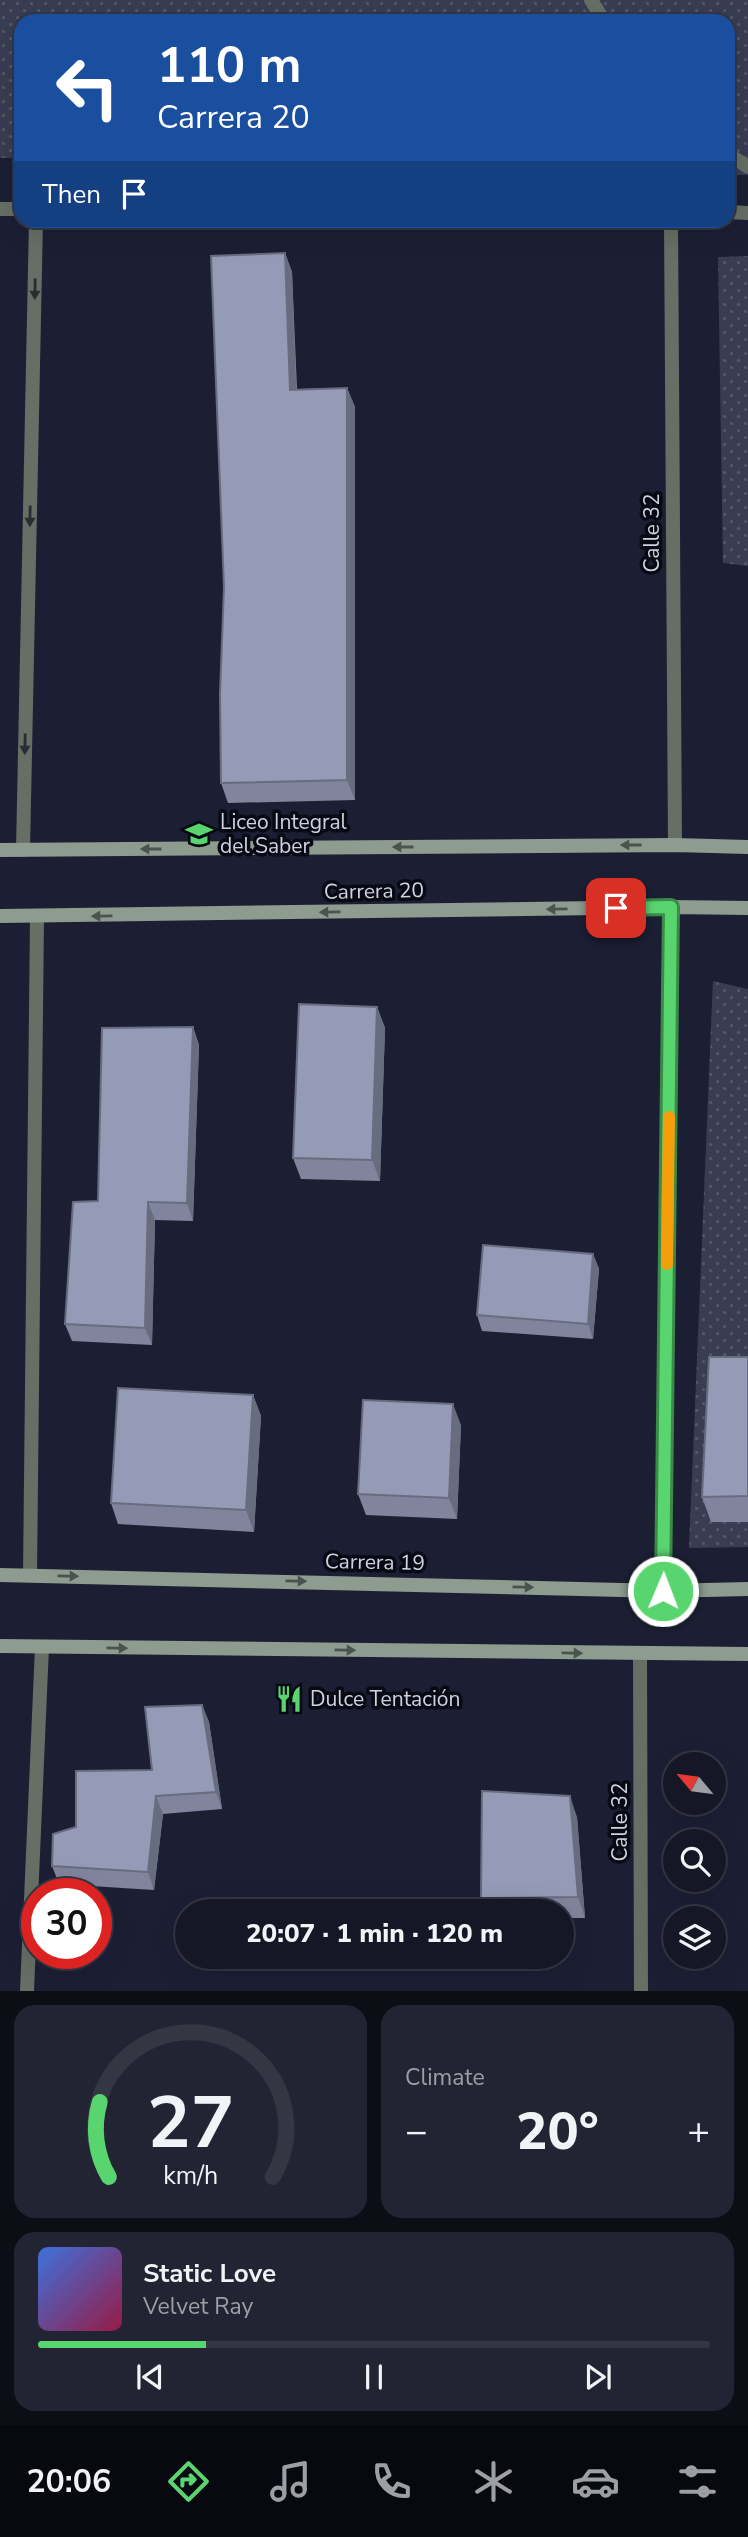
<!DOCTYPE html>
<html lang="en">
<head>
<meta charset="utf-8">
<style>
  :root { --surface:#151727; --page:#222433; --text:#f1f3f6; --muted:#9d9fa7; --line:#343644; --accent:#59d56f }
  body { margin:0; font-family:"Nunito Sans",sans-serif; background:var(--page); color:var(--text); height:100vh; display:flex; flex-direction:column; font-size:26px; white-space:nowrap }
  * { box-sizing:border-box; margin:0 }
  p { font-size:23px; color:var(--muted) }
  .icon { flex:none; width:38px; height:38px; fill:none; stroke:currentColor; stroke-width:2; stroke-linecap:round; stroke-linejoin:round }
  .map { position:relative; height:1991px; overflow:hidden }
  .side { display:flex; flex-direction:column; gap:14px; padding:14px; background:#0c0d15; flex:1 }
  .side>* { flex:none }
  .top-card { position:absolute; left:14px; top:14px; width:721px; height:214px; border-radius:21px; box-shadow:0 7px 28px #0002,0 0 0 2px var(--line); background:#1a4fa0; color:#fff; overflow:hidden }
  .needle { width:46px; rotate:299deg }
  .buttons { position:absolute; left:663px; top:1752px; display:grid; gap:14px }
  .buttons a { display:grid; place-items:center; width:63px; height:63px; border-radius:50%; background:var(--surface); box-shadow:0 7px 28px #0002,0 0 0 2px var(--line); font-size:35px }
  .speed { position:absolute; left:21px; top:1878px; display:flex; gap:14px; font-size:35px; font-weight:700; text-align:center }
  .speed>* { display:grid; place-content:center; width:91px; height:91px; border-radius:50%; background:var(--surface); box-shadow:0 7px 28px #0002,0 0 0 2px var(--line); line-height:1 }
  .speed .limit { border:10px solid #d22; background:#fff; color:#111 }
  .pin { position:absolute; display:grid; place-items:center; width:60px; height:60px; color:#fff; margin:-30px; border-radius:14px; box-shadow:0 4px 10px #0006 }
  .me { position:absolute; width:77px; margin:-38px; rotate:1deg; stroke-linejoin:round; filter:drop-shadow(0 0 5px #0008) }
  .turn { display:flex; align-items:center; gap:24px; height:147px; padding:0 28px; font-size:32px }
  .turn .icon { width:91px; height:91px; stroke-width:2.5 }
  .turn b { display:block; font-size:49px; line-height:60px }
  .then { display:flex; align-items:center; height:66px; padding:0 28px; background:#0003; gap:14px; font-size:26px }
  .big { font-size:52px; font-weight:800; line-height:1.1 }
  .side .tile { flex:1; display:flex; flex-direction:column; justify-content:center; gap:10px; min-width:0; padding:0 24px; border-radius:21px; background:var(--page) }
  .side .dial { align-items:center; gap:0 }
  .dial svg { height:182px; overflow:visible; fill:none; stroke:var(--line); stroke-width:7; stroke-linecap:round; text-anchor:middle }
  .dial text { fill:var(--text); stroke:none }
  .song { display:flex; align-items:center; gap:21px }
  .cover { width:84px; height:84px; border-radius:10px; background:linear-gradient(135deg,hsl(220 70% 55%),hsl(340 70% 35%)) }
  .played { height:7px; border-radius:4px; background:linear-gradient(90deg,var(--accent) 25%,var(--line) 25%) }
  .keys { display:flex; justify-content:space-around; direction:ltr }
  .heat { display:flex; justify-content:space-between; align-items:center; font-size:38px; direction:ltr }
  .side .tiles { flex:1; display:grid; gap:14px; grid-template-columns:1fr 1fr }
  .tile:last-child { grid-column:span 2 }
  .trip { position:absolute; left:175px; top:1899px; width:399px; height:70px; border-radius:35px; background:var(--surface); box-shadow:0 7px 28px #0002,0 0 0 2px var(--line); font-weight:800; line-height:70px; text-align:center }
  .menu { display:flex; height:112px; justify-content:space-around; align-items:center; background:#080910; color:var(--muted) }
  .menu .icon { width:49px; height:49px }
  .menu .active { color:var(--accent) }
  .menu b { font-size:32px; color:var(--text) }
  .map>svg:first-child { display:block }
  .grass { fill:url(#grass-dots) }
  .lines { fill:none; stroke-linecap:round; stroke-linejoin:round }
  .service { stroke:#666f66; stroke-width:14 }
  .minor { stroke:#666f66; stroke-width:14 }
  .secondary { stroke:#8d9c8e; stroke-width:14 }
  .wall { fill:#80859d }
  .shaded-wall { fill:#686c7f }
  .building { fill:#959bb6; stroke:#686c7f; stroke-width:2 }
  .oneway { fill:#292d30 }
  .oneway2 { fill:#4a5350 }
  .route-casing { stroke:#3a8a48; stroke-width:18 }
  .route { stroke:#59d56f; stroke-width:12 }
  .slow { stroke:#f59e0b; stroke-width:12 }
  .labels { text-anchor:middle; stroke-width:7; stroke-linejoin:round; paint-order:stroke }
  .street-label { font-size:21px; fill:#ced1df; stroke:#080a13 }
  .poi-label { font-size:21px; fill:#ced1df; stroke:#080a13; text-anchor:start }
</style>
</head>
<body>
<div class="map">
<svg width="748" height="1991" viewBox="0 0 748 1991">
  <defs>
    <pattern id="grass-dots" width="8" height="8" patternUnits="userSpaceOnUse" patternTransform="scale(1.75)"><rect width="8" height="8" fill="#393d53"/><path d="M2 2h.1M6 6h.1" fill="none" stroke="#54586b" stroke-width="1.8" stroke-linecap="round"/></pattern>
  </defs>
  <rect width="100%" height="100%" fill="#1c1f34"/>
  <path class="grass" d="M0,0h748v175h-20v-154h-707v137h-21z
    M748,256v310l-25,-3 -5,-306z
    M713,981l35,8v558l-59,1z"/>
  <g class="lines">
    <path class="service" d="M591,0l13,21
      M728,154l20,13"/>
    <path class="minor" d="M0,209h21
      M728,212l20,1
      M671,220l4,625
      M23,850l13,-630
      M30,1575l7,-658
      M663,1591l8,-684
      M640,1654l1,337
      M27,1991l15,-344"/>
    <path class="secondary" d="M0,850l675,-5 73,2
      M0,916l671,-9 77,1
      M0,1575l663,16 85,-2
      M0,1646l748,8"/>
  </g>
  <path class="wall" d="M285,253l7,19 5,117 50,-1 8,19v393l-127,3 -7,-20z
    M377,1007l8,21 -5,153 -79,-2 -8,-21z
    M193,1027l6,18 -6,176 -38,-1 -3,125 -80,-4 -7,-17 33,-123z
    M593,1254l6,15 -6,70 -111,-8 -5,-16z
    M748,1357v165h-37l-9,-25z
    M253,1395l8,21 -7,116 -136,-8 -7,-21z
    M461,1425l-4,94 -91,-4 -8,-21z
    M202,1705l7,17 13,87 -59,5 -9,76 -95,-6 -7,-18 24,-39 76,-57z
    M577,1817l8,101h-23v-7h-76l-5,-13z"/>
  <path class="shaded-wall" d="M285,253l7,19 5,137 -7,-19z
    M347,388l8,19v393l-8,-20z
    M377,1007l8,21 -5,153 -8,-21z
    M193,1027l6,18 -6,176 -6,-18z
    M148,1202l7,18 -3,125 -7,-17z
    M593,1254l6,15 -6,70 -5,-15z
    M253,1395l8,21 -7,116 -8,-22z
    M453,1404l8,21 -4,94 -8,-21z
    M202,1705l7,17 13,87 -6,-17z
    M156,1796l7,18 -9,76 -6,-18z
    M570,1796l7,21 8,101 -7,-21z"/>
  <path class="building" d="M285,253l5,137 57,-2v392l-126,3 -1,-89 4,-107 -13,-331z
    M299,1004l78,3 -5,153 -79,-2z
    M193,1027l-6,176 -39,-1 -3,126 -80,-4 8,-122 25,-1 4,-173z
    M483,1245l110,9 -5,70 -111,-9z
    M709,1357h39v139l-46,1z
    M118,1388l135,7 -7,115 -135,-7z
    M363,1400l90,4 -4,94 -91,-4z
    M202,1705l14,87 -60,4 -8,76 -96,-6 1,-32 23,-7v-56l76,-1 -7,-63z
    M482,1791l88,5 8,101 -97,1z"/>
  <defs><path id="oneway-solid" d="M-6-.8H1V-3.2L6.5 0L1 3.2V.8H-6Z" transform="scale(1.75)"/></defs>
  <g class="oneway">
    <use href="#oneway-solid" transform="translate(35 289) rotate(91)"/>
    <use href="#oneway-solid" transform="translate(30 516) rotate(91)"/>
    <use href="#oneway-solid" transform="translate(25 744) rotate(91)"/>
  </g>
  <g class="oneway2">
    <use href="#oneway-solid" transform="translate(631 845) rotate(180)"/>
    <use href="#oneway-solid" transform="translate(403 847) rotate(180)"/>
    <use href="#oneway-solid" transform="translate(151 849) rotate(180)"/>
    <use href="#oneway-solid" transform="translate(557 909) rotate(179)"/>
    <use href="#oneway-solid" transform="translate(330 912) rotate(179)"/>
    <use href="#oneway-solid" transform="translate(102 916) rotate(179)"/>
    <use href="#oneway-solid" transform="translate(68 1576) rotate(1)"/>
    <use href="#oneway-solid" transform="translate(296 1581) rotate(1)"/>
    <use href="#oneway-solid" transform="translate(523 1587) rotate(1)"/>
    <use href="#oneway-solid" transform="translate(117 1648) rotate(1)"/>
    <use href="#oneway-solid" transform="translate(345 1650) rotate(1)"/>
    <use href="#oneway-solid" transform="translate(572 1653) rotate(1)"/>
  </g>
  <g class="lines">
    <defs>
      <path id="route" d="M616,908l55,-1 -8,684"/>
    </defs>
    <use href="#route" class="route-casing"/>
    <use href="#route" class="route"/>
    <path class="slow" d="M667,1264l2,-147"/>
  </g>
  <defs>
    <symbol id="school-bare" viewBox="-9 -9 18 18"><path d="M0-5L7-2L0 1L-7-2ZM-4 1L0 2.5L4 1V4Q0 6-4 4Z" fill="#59d56f" stroke="#080a13" stroke-width="2.5" paint-order="stroke"/></symbol>
    <symbol id="restaurant-bare" viewBox="-9 -9 18 18"><path d="M-5-6h1v4h1v-4h1v4h1v-4h1v5L-1.5 .5V6h-2V.5L-5-1ZM5-6V6H3V1.5H1.5Q1.5-4 5-6Z" fill="#59d56f" stroke="#080a13" stroke-width="2.5" paint-order="stroke"/></symbol>
  </defs>
  <g fill-rule="evenodd">
    <use href="#school-bare" x="180" y="815" width="38" height="38"/>
    <use href="#restaurant-bare" x="270" y="1680" width="38" height="38"/>
  </g>
  <g class="labels">
    <g class="street-label">
      <text transform="translate(652 533) rotate(-90)" y="7">Calle 32</text>
      <text transform="translate(374 891) rotate(-1)" y="7">Carrera 20</text>
      <text transform="translate(375 1562) rotate(1)" y="7">Carrera 19</text>
      <text transform="translate(620 1822) rotate(-90)" y="7">Calle 32</text>
    </g>
    <g class="poi-label">
      <text x="220" y="829">Liceo Integral<tspan x="220" dy="24">del Saber</tspan></text>
      <text x="310" y="1706">Dulce Tentación</text>
    </g>
  </g>
</svg>
<div class="buttons">
<a><svg class="needle" viewBox="-14 -14 28 28"><path d="M0-13l5 13h-10z" fill="#e53935"/><path d="M0 13l5-13h-10z" fill="#9d9fa7"/></svg></a>
<a><svg class="icon" aria-label="search" viewBox="0 0 24 24"><circle cx="10" cy="10" r="6"/><path d="M15 15l6 6"/></svg></a>
<a><svg class="icon" aria-label="layers" viewBox="0 0 24 24"><path d="M12 4l9 5-9 5-9-5zM3 14l9 5 9-5"/></svg></a>
</div>
<div class="speed"><div class="limit">30</div></div>
<div class="pin" style="left:616px;top:908px;background:#d93025"><svg class="icon" aria-label="arrive" viewBox="0 0 24 24"><path d="M6 21V4h12l-3 4 3 4H6"/></svg></div>
<svg class="me" style="left:663px;top:1591px" viewBox="-20 -20 40 40"><circle r="17" fill="#59d56f" stroke="#fff" stroke-width="3"/><path d="M0-11L8 9 0 5-8 9z" fill="#fff"/></svg>
<div class="trip">20:07 · 1 min · 120 m</div>
<div class="top-card">
<div class="turn"><svg class="icon" aria-label="left" viewBox="0 0 24 24"><path d="M17 20v-9H6M10 6l-5 5 5 5"/></svg><div><b>110 m</b>Carrera 20</div></div>
<div class="then">Then<svg class="icon" aria-label="arrive" viewBox="0 0 24 24"><path d="M6 21V4h12l-3 4 3 4H6"/></svg></div>
</div>
</div>
<section class="side">
<div class="tiles">
<div class="tile dial"><svg viewBox="0 0 100 80">
<path d="M14 69A42 42 0 1 1 86 69"/>
<path d="M14 69A42 42 0 0 1 10 36" stroke="#59d56f"/>
<text x="50" y="56" font-size="32" font-weight="700">27</text>
<text x="50" y="72" font-size="11">km/h</text>
</svg></div>
<div class="tile"><p>Climate</p>
<div class="heat"><a>−</a><b class="big">20°</b><a>+</a></div>
</div>
<div class="tile">
<div class="song"><i class="cover"></i><div><b>Static Love</b><p>Velvet Ray</p></div></div>
<div class="played"></div>
<div class="keys"><svg class="icon" aria-label="previous" viewBox="0 0 24 24"><path d="M18 5L8 12l10 7zM5 5v14"/></svg><svg class="icon" aria-label="pause" viewBox="0 0 24 24"><path d="M8 5v14M16 5v14"/></svg><svg class="icon" aria-label="next" viewBox="0 0 24 24"><path d="M6 5l10 7-10 7zM19 5v14"/></svg></div>
</div>
</div>
</section>
<nav class="menu">
<b>20:06</b>
<svg class="icon active" aria-label="directions" viewBox="0 0 24 24"><path d="M12 3l9 9-9 9-9-9zM9 14v-3h6M13 9l2 2-2 2"/></svg>
<svg class="icon" aria-label="music" viewBox="0 0 24 24"><path d="M9 18V5l10-2v13"/><circle cx="6" cy="18" r="3"/><circle cx="16" cy="16" r="3"/></svg>
<svg class="icon" aria-label="phone" viewBox="0 0 24 24"><path d="M5 4h4l2 5-3 2q2 4 5 5l2-3 5 2v4C11 20 4 13 5 4z"/></svg>
<svg class="icon" aria-label="climate" viewBox="0 0 24 24"><path d="M12 3v18M4 7l16 10M4 17L20 7"/></svg>
<svg class="icon" aria-label="car" viewBox="0 0 24 24"><path d="M5 17H2v-5l4-1 3-4h7l3 4 3 1v5h-3M9 17h6M6 11h13"/><circle cx="7" cy="17" r="2"/><circle cx="17" cy="17" r="2"/></svg>
<svg class="icon" aria-label="filters" viewBox="0 0 24 24"><path d="M4 7h16M4 17h16"/><circle cx="9" cy="7" r="2"/><circle cx="15" cy="17" r="2"/></svg>
</nav>
</body>
</html>
